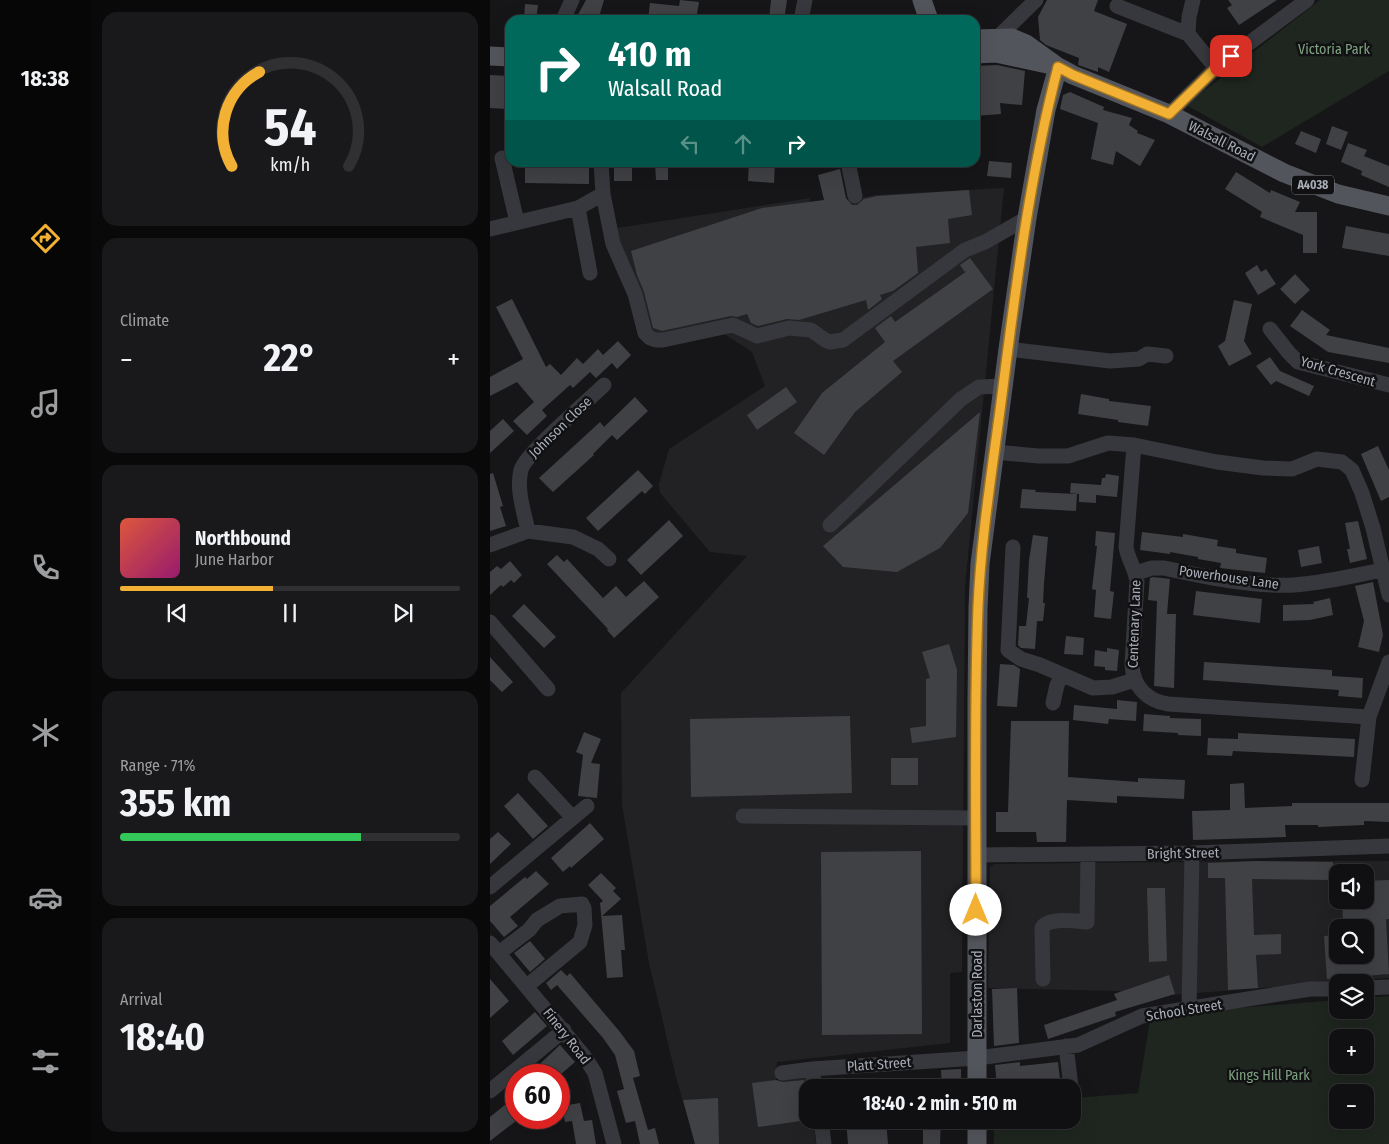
<!DOCTYPE html>
<html lang="en">
<head>
<meta charset="utf-8">
<style>
  :root { --surface:#101012; --page:#19191b; --text:#f1f3f6; --muted:#9c9d9f; --line:#303032; --accent:#f2b134 }
  body { margin:0; font-family:"Fira Sans Condensed",sans-serif; background:var(--page); color:var(--text); height:100vh; display:flex; flex-direction:column; font-size:19px; white-space:nowrap }
  * { box-sizing:border-box; margin:0 }
  p { font-size:16px; color:var(--muted) }
  .icon { flex:none; width:28px; height:28px; fill:none; stroke:currentColor; stroke-width:2; stroke-linecap:round; stroke-linejoin:round }
  .map { position:relative; flex:1; overflow:hidden }
  .side { display:flex; flex-direction:column; gap:12px; padding:12px; background:#09090a; width:400px }
  .side>* { flex:none }
  .hud { position:absolute; left:15px; top:15px; width:475px; height:152px; border-radius:15px; box-shadow:0 5px 20px #0002,0 0 0 1px var(--line); background:#00695c; color:#fff; overflow:hidden }
  .controls { position:absolute; left:839px; top:864px; display:grid; gap:10px }
  .controls a { display:grid; place-items:center; width:45px; height:45px; border-radius:10px; background:var(--surface); box-shadow:0 5px 20px #0002,0 0 0 1px var(--line); font-size:25px }
  .speed { position:absolute; left:15px; top:1064px; display:flex; gap:10px; font-size:25px; font-weight:700; text-align:center }
  .speed>* { display:grid; place-content:center; width:65px; height:65px; border-radius:50%; background:var(--surface); box-shadow:0 5px 20px #0002,0 0 0 1px var(--line); line-height:1 }
  .speed .limit { border:8px solid #d22; background:#fff; color:#111 }
  .pin { position:absolute; display:grid; place-items:center; width:42px; height:42px; color:#fff; margin:-21px; border-radius:10px; box-shadow:0 2px 8px #0006 }
  .me { position:absolute; width:55px; margin:-28px; rotate:0deg; stroke-linejoin:round; filter:drop-shadow(0 0 4px #0008) }
  .turn { display:flex; align-items:center; gap:18px; height:105px; padding:0 20px; font-size:22px }
  .turn .icon { width:65px; height:65px; stroke-width:2.5 }
  .turn b { display:block; font-size:35px; line-height:42px }
  .lanes { display:flex; align-items:center; height:48px; padding:0 20px; background:#0003; justify-content:center; gap:25px; direction:ltr }
  .lanes .off { opacity:.35 }
  .big { font-size:38px; font-weight:700; line-height:1.1 }
  .side .tile { flex:1; display:flex; flex-direction:column; justify-content:center; gap:8px; min-width:0; padding:0 18px; border-radius:15px; background:var(--page) }
  .side .dial { align-items:center; gap:0 }
  .dial svg { height:130px; overflow:visible; fill:none; stroke:var(--line); stroke-width:7; stroke-linecap:round; text-anchor:middle }
  .dial text { fill:var(--text); stroke:none }
  .song { display:flex; align-items:center; gap:15px }
  .cover { width:60px; height:60px; border-radius:8px; background:linear-gradient(135deg,hsl(10 70% 55%),hsl(320 70% 35%)) }
  .played { height:5px; border-radius:2px; background:linear-gradient(90deg,var(--accent) 45%,var(--line) 45%) }
  .keys { display:flex; justify-content:space-around; direction:ltr }
  .heat { display:flex; justify-content:space-between; align-items:center; font-size:28px; direction:ltr }
  .charge { height:8px; border-radius:4px; background:linear-gradient(90deg,#34c759 71%,var(--line) 0) }
  .trip { position:absolute; left:309px; top:1079px; width:282px; height:50px; border-radius:15px; background:var(--surface); box-shadow:0 5px 20px #0002,0 0 0 1px var(--line); font-weight:700; line-height:50px; text-align:center }
  main { display:flex; flex:1; min-height:0 }
  .dock { display:flex; flex-direction:column; width:90px; justify-content:space-around; align-items:center; background:#060607; color:var(--muted) }
  .dock .icon { width:35px; height:35px }
  .dock .current { color:var(--accent) }
  .dock b { font-size:22px; color:var(--text) }
  .map>svg:first-child { display:block }
  .built { fill:#222225; fill-rule:evenodd }
  .green { fill:#1e261f; fill-rule:evenodd }
  .building { fill:#404145 }
  .lines { fill:none; stroke-linecap:round; stroke-linejoin:round }
  .minor { stroke:#37383d; stroke-width:15 }
  .major { stroke:#53555c; stroke-width:19 }
  .route-casing { stroke:#9d7322; stroke-width:12 }
  .route { stroke:#f2b134; stroke-width:9 }
  .labels { text-anchor:middle; stroke-width:5; stroke-linejoin:round; paint-order:stroke }
  .shield { fill:#111113; stroke:#7b7e86; stroke-width:1 }
  .shield-label { font-size:12px; font-weight:bold; fill:#a8adb8 }
  .park-label { font-size:14px; fill:#7fa381; stroke:#111113 }
  .street-label { font-size:14px; fill:#a8adb8; stroke:#111113 }
</style>
</head>
<body>
<main>
<nav class="dock">
<b>18:38</b>
<svg class="icon current" aria-label="directions" viewBox="0 0 24 24"><path d="M12 3l9 9-9 9-9-9zM9 14v-3h6M13 9l2 2-2 2"/></svg>
<svg class="icon" aria-label="music" viewBox="0 0 24 24"><path d="M9 18V5l10-2v13"/><circle cx="6" cy="18" r="3"/><circle cx="16" cy="16" r="3"/></svg>
<svg class="icon" aria-label="phone" viewBox="0 0 24 24"><path d="M5 4h4l2 5-3 2q2 4 5 5l2-3 5 2v4C11 20 4 13 5 4z"/></svg>
<svg class="icon" aria-label="climate" viewBox="0 0 24 24"><path d="M12 3v18M4 7l16 10M4 17L20 7"/></svg>
<svg class="icon" aria-label="car" viewBox="0 0 24 24"><path d="M5 17H2v-5l4-1 3-4h7l3 4 3 1v5h-3M9 17h6M6 11h13"/><circle cx="7" cy="17" r="2"/><circle cx="17" cy="17" r="2"/></svg>
<svg class="icon" aria-label="filters" viewBox="0 0 24 24"><path d="M4 7h16M4 17h16"/><circle cx="9" cy="7" r="2"/><circle cx="15" cy="17" r="2"/></svg>
</nav>
<section class="side">
<div class="tile dial"><svg viewBox="0 0 100 80">
<path d="M14 69A42 42 0 1 1 86 69"/>
<path d="M14 69A42 42 0 0 1 31 11" stroke="#f2b134"/>
<text x="50" y="56" font-size="32" font-weight="700">54</text>
<text x="50" y="72" font-size="11">km/h</text>
</svg></div>
<div class="tile"><p>Climate</p>
<div class="heat"><a>−</a><b class="big">22°</b><a>+</a></div>
</div>
<div class="tile">
<div class="song"><i class="cover"></i><div><b>Northbound</b><p>June Harbor</p></div></div>
<div class="played"></div>
<div class="keys"><svg class="icon" aria-label="previous" viewBox="0 0 24 24"><path d="M18 5L8 12l10 7zM5 5v14"/></svg><svg class="icon" aria-label="pause" viewBox="0 0 24 24"><path d="M8 5v14M16 5v14"/></svg><svg class="icon" aria-label="next" viewBox="0 0 24 24"><path d="M6 5l10 7-10 7zM19 5v14"/></svg></div>
</div>
<div class="tile"><p>Range · 71%</p><b class="big">355 km</b><div class="charge"></div></div>
<div class="tile"><p>Arrival</p><b class="big">18:40</b></div>
</section>
<div class="map">
<svg width="899" height="1144" viewBox="0 0 899 1144">
  <rect width="100%" height="100%" fill="#161618"/>
  <path class="built" d="M514,188l-39,399 -3,385 -12,1v70l-173,19 -1,19 31,-5 1,44h5l3,24h-121l-19,-67 -27,-114 -27,-158 -1,-112 126,-137 -37,-4 -50,-59 -1,-9 10,-35 96,-63 -13,-34 -28,-18 -73,13 -40,-118 199,-31 -2,10 68,-13z
    M767,861h132v117l-243,19 -19,7 -7,-13 -132,-3 2,-121 4,-3zM848,872h27v28h-27zM848,928h27v27h-27z"/>
  <path class="green" d="M830,0h69v71l-127,76 -76,-42z
    M899,996v148h-395v-24h78l1,-22 65,-5 13,-78 186,-15 1,10h27v-12zM848,1038h27v27h-27zM848,1092h27v28h-27z"/>
  <path class="building" d="M96,0h18l-6,20h-23z
    M190,0l19,2 -3,18h-48l2,-17 29,3z
    M281,0h16l-3,20h-15z
    M557,0h51l-4,11 33,13 -18,48 -11,-5v5l-20,-7 1,-7 -33,-13 -6,-5 -2,-23z
    M738,0h49l-38,25 -12,-17 5,-3z
    M35,4l13,1 -2,15h-12z
    M507,65l28,6 -3,34 -22,-2 1,11 -26,2v-50z
    M0,75l20,1v25h-4v8l-16,-1z
    M580,92l34,15 -1,3 29,8 -3,7 9,6 -1,2 18,7 -15,26 -24,-15 -3,14 -22,-6 7,-36 -38,-14 3,-14z
    M842,126l16,6 -7,18 -15,-6z
    M811,131l20,8 -5,14 -21,-9z
    M858,143l19,7 -3,6 25,10v21l-28,-12 1,-4 -21,-9z
    M499,161l23,2 -1,15 -24,-2z
    M35,162h64v22l-64,-1z
    M124,162h18v19h-18z
    M165,162h13v18h-12z
    M259,162h26l-1,21 -26,-2z
    M350,169l6,29 6,7h5l7,-6 13,-3 92,-6 3,25 -24,4 2,24 -34,4 2,26 -25,18 -13,4 2,4 -14,11 -2,-10 -67,20 -12,-1 -29,7 -7,-3 -4,-9 -10,3 -6,-1 -69,15 -9,-3 -9,-36 -7,-17 -6,-24 131,-43 62,-8 -6,-25z
    M746,172l34,21 1,-3 29,12 -5,10h22v41h-14v-18l-43,-18 2,-5 -37,-23z
    M856,226l43,8v22l-47,-8z
    M480,258l23,31 -100,72 9,11 -47,40 -31,43 -30,-22 28,-40 63,-51 -10,-14 16,-12 4,6 72,-51 -2,1 -5,-7z
    M767,265l4,7 5,-3 10,15 -18,11 -13,-22z
    M805,274l15,16 -15,14 -15,-15z
    M22,299l34,68 4,-3 11,11 16,-17 6,6 15,-15 5,6 15,-14 13,14 -14,14 -5,-6 -16,15 -6,-6 -17,16 -3,-3 -28,25 5,6 -20,19 -14,-14 21,-19 -17,-20 -27,14v-19l33,-18 -27,-52z
    M744,300l18,4 -8,37 8,13 -23,12 -11,-20 7,-5z
    M812,310l28,20 -4,5 63,13v15l-61,-11 -38,-26z
    M780,357l10,14 34,15 -5,10 -33,-15 -5,4 -15,-19z
    M296,387l11,15 -40,28 -10,-15z
    M591,394l28,5v2l42,5 -3,20 -30,-4v-2l-40,-6z
    M145,397l13,14 -31,29 -5,-5 -19,19 1,1 -41,37 -14,-14 61,-56 4,5z
    M490,412l-12,101 -28,35 -43,24 -54,-5 -20,-21z
    M13,419l11,12 -24,22v-22z
    M888,446l11,24v27l-8,4 -20,-47z
    M148,470l15,16 -8,8 -3,-3 -44,40 -12,-13z
    M3,473l10,33 -3,1 6,19 -16,5v-57z
    M616,474l13,2 -2,21 -21,-2v8l-17,-1v-8l-9,-1 1,-10 30,2 1,-7h3z
    M532,489l14,1 -1,2 42,2 -1,17 -56,-3z
    M179,520l14,16 -42,39 -14,-15z
    M868,521l9,38 -17,4 -3,-14h3l-5,-26z
    M606,531l19,2 -5,58 4,1 -3,27 -17,-2 2,-27 -4,-1 5,-43h-2z
    M652,532l41,5v-3l35,6 -1,6 19,3v4l31,5 -2,15 -45,-5 1,-5 -23,-4v-2l-28,-5v2l-30,-4z
    M543,535l15,2 -4,46 -1,20h2l-2,18h-6l-2,28 -14,-1 -3,-3 1,-19h7l3,-28h-2l2,-38z
    M829,546l3,17 -21,4 -3,-17z
    M67,555l7,7 3,-3 36,39 13,-12 10,11 18,-16 15,16 -45,41 -7,-8 1,-1 -61,-65z
    M20,561l12,14 -8,8 -3,-3 -8,7 -2,-2 -11,10v-23l7,-6 4,3z
    M663,577l17,2 -3,35h9l-2,74 -20,-2 3,-85 -9,-1 2,-22z
    M883,582l10,53 -4,17 -21,-5 6,-26 -9,-35z
    M706,591l66,8 -2,24 -67,-8z
    M840,598l3,17 -23,5 -27,1v-16l31,-1 -1,-2z
    M34,604l32,33 -12,11 -32,-32z
    M576,636l18,2 -1,17 -19,-1z
    M459,644l8,26 -1,67 -44,6 -2,-15 16,-2v-47l4,-1 -8,-26z
    M617,648l12,2 -2,21 -12,-1v-3l-11,-1 1,-16 12,2z
    M0,657l23,25 -11,10 -12,-12z
    M714,662l128,8v6l31,2 -1,20 -24,-2 1,-6 -136,-10z
    M510,664l14,1 6,4 -3,38 -20,-1z
    M627,700l20,2 -1,19 -27,-2 -1,5 -35,-4 1,-15 43,4z
    M654,714l26,2v2l31,1v17l-23,-1v-2l-35,-2z
    M360,716l2,77 -161,4 -1,-78z
    M521,721h58l-1,56 70,5v-4l47,2 -1,19 -67,-3v7l-50,-3 -1,42h-29l-1,-10h-40v-20h12z
    M94,732l17,7 -10,24 9,1 -3,34 -19,-2 5,-41 -7,-3z
    M748,733l117,6 -1,18 -121,-6 -1,5 -25,-1 1,-17 30,1z
    M401,758h27v27h-27z
    M754,783l1,25 47,-2v-3h97v19l-25,-1v4l-46,2v-2h-33l1,12 -93,3 -1,-29 38,-1v-26z
    M28,793l30,33 -15,13 -29,-33z
    M100,823l14,16 -33,29 -1,-2 -7,6 -12,-14z
    M8,832l13,12 -21,20v-25z
    M431,851l1,183 -100,1 -1,-183z
    M767,861l76,1v18l-81,-1 2,56 27,-1v20l-25,1 2,33 -30,2 -3,-112h-17v-15z
    M46,871l13,13 -39,33 8,9 -14,11 -14,-16v-15l35,-29 2,2z
    M111,873l15,15 -3,3 8,8 -19,17 20,-1 3,35h-4l2,27 -16,1 -7,-75 3,-2 -15,-16z
    M899,880v39h-3l3,55 -62,5 -3,-43 14,-1v20h27v-36l-22,1 -1,-20h23v-19z
    M657,888h18l2,73 -18,1z
    M40,941l15,18 -15,13 -16,-19z
    M71,970l6,6 3,-3 50,59 14,19 6,25 -7,2 15,52 7,-2 4,16h-19l-5,-23 -9,2 -9,-32 7,-2 -9,-34 -12,-17 -46,-53 -6,5 -5,-7z
    M679,975l6,19 -60,18 1,4 -68,23 -4,-14 73,-25 -3,-6z
    M0,979l19,22 -19,17z
    M527,988l2,55 -25,3 -2,-57z
    M45,1012l12,14 -34,29 -11,-14z
    M70,1045l15,17 -15,13h-32z
    M530,1062v4l38,-4 3,25 -64,1 -2,-23z
    M471,1069v19h-19l-1,-18z
    M286,1080l7,2 21,-2 4,14v26l-50,7 -6,-44z
    M26,1096v25l-26,20v-24z
    M228,1098l1,46h-24l-12,-44z
    M90,1103l4,18 8,-1 4,24h-20l-4,-23 -7,1 -3,-16z
    M356,1120h40l2,24h-40z
    M433,1120h18l-1,24h-17z"/>
  <g class="lines">
    <path class="minor" d="M627,6l71,28 28,34
      M73,20l9,-20
      M311,20l4,-20
      M698,34l1,-17 4,-17
      M508,37l38,-37
      M679,114l47,-46 91,-68
      M12,158l15,64
      M111,162l2,32 10,50 22,50 10,39 5,5 6,2h7l70,-15 24,11 32,-8 22,2 14,10 5,2 13,-2 122,-90 20,-8 42,-24
      M358,162l7,34
      M88,208l12,65
      M0,229l88,-21 25,-14
      M780,329l19,24 9,9 91,23
      M518,349l102,12 29,-2 8,-5 19,2
      M644,445l-8,102c2,12 9,22 11,34l-5,84c1,21 15,36 36,39l201,13
      M504,452l45,4h29l40,-13 26,2 83,17 46,6 29,1 25,-10 25,3 10,8 10,23 11,35 16,67
      M340,525l131,-126 18,-12 24,-1
      M38,531c-4,-19 -12,-42 -7,-61 4,-16 67,-69 83,-85
      M0,545l38,-14 45,6 25,12 11,10
      M523,547l-5,103 13,9 19,6 53,23 19,-1 22,-7
      M646,573l16,-5h12c42,9 88,19 130,17 30,-2 59,-9 88,-15
      M0,622l58,67
      M563,703l4,-18 5,-10
      M45,777l38,41
      M872,780l7,-63 20,-55
      M253,816l233,2
      M486,855l216,-2 197,-7
      M0,887l97,-81
      M0,943l94,113 11,17 19,71
      M9,953l30,-23 8,-10 23,-14 22,-2 2,4 1,17 -5,17 -53,44
      M553,979l-1,-51c6,-11 34,-7 45,-6l1,-68
      M875,988l24,-1
      M699,1008l3,-155
      M576,1046l5,41
      M322,1069l3,19
      M292,1073l30,-4 165,-11 101,-13 64,-29 168,-27h28
      M0,1091l74,-61
      M331,1120l3,24"/>
    <path class="major" d="M432,0l7,20
      M485,39l37,-1 14,6 32,23 15,8 96,39 115,59 54,21 51,12
      M485,54l21,-1 51,11
      M0,56l20,1
      M487,1088v-389l1,-91 2,-44 28,-215 19,-131 19,-108 12,-43
      M487,1120v24"/>
  </g>
  <g class="lines">
    <defs>
      <path id="route" d="M486,910c0,-100 -2,-202 2,-303 3,-71 15,-142 24,-212 14,-110 28,-221 56,-328l15,8 96,39 47,-46 15,-12"/>
    </defs>
    <use href="#route" class="route-casing"/>
    <use href="#route" class="route"/>
  </g>
  <g class="labels">
    <rect class="shield" x="802" y="175.5" width="42" height="19" rx="4"/>
    <g class="shield-label">
      <text x="823" y="189">A4038</text>
    </g>
    <g class="park-label">
      <text x="844" y="54">Victoria Park</text>
      <text x="779" y="1080">Kings Hill Park</text>
    </g>
    <g class="street-label">
      <text transform="translate(732 141) rotate(27)" y="5">Walsall Road</text>
      <text transform="translate(848 371) rotate(16)" y="5">York Crescent</text>
      <text transform="translate(70 427) rotate(-44)" y="5">Johnson Close</text>
      <text transform="translate(739 577) rotate(8)" y="5">Powerhouse Lane</text>
      <text transform="translate(644 624) rotate(-88)" y="5">Centenary Lane</text>
      <text transform="translate(693 853) rotate(-1)" y="5">Bright Street</text>
      <text transform="translate(487 994) rotate(-90)" y="5">Darlaston Road</text>
      <text transform="translate(694 1010) rotate(-9)" y="5">School Street</text>
      <text transform="translate(77 1036) rotate(52)" y="5">Finery Road</text>
      <text transform="translate(389 1064) rotate(-4)" y="5">Platt Street</text>
    </g>
  </g>
</svg>
<div class="controls">
<a><svg class="icon" aria-label="sound" viewBox="0 0 24 24"><path d="M4 9h4l5-4v14l-5-4H4zM17 9q2 3 0 6"/></svg></a>
<a><svg class="icon" aria-label="search" viewBox="0 0 24 24"><circle cx="10" cy="10" r="6"/><path d="M15 15l6 6"/></svg></a>
<a><svg class="icon" aria-label="layers" viewBox="0 0 24 24"><path d="M12 4l9 5-9 5-9-5zM3 14l9 5 9-5"/></svg></a>
<a>+</a>
<a>−</a>
</div>
<div class="speed"><div class="limit">60</div></div>
<div class="pin" style="left:741px;top:56px;background:#d93025"><svg class="icon" aria-label="arrive" viewBox="0 0 24 24"><path d="M6 21V4h12l-3 4 3 4H6"/></svg></div>
<svg class="me" style="left:486px;top:910px" viewBox="-20 -20 40 40"><circle r="19" fill="#fff"/><path d="M0-13L10 11 0 6-10 11z" fill="#f2b134"/></svg>
<div class="trip">18:40 · 2 min · 510 m</div>
<div class="hud">
<div class="turn"><svg class="icon" aria-label="right" viewBox="0 0 24 24"><path d="M7 20v-9h11M14 6l5 5-5 5"/></svg><div><b>410 m</b>Walsall Road</div></div>
<div class="lanes"><svg class="icon off" aria-label="left" viewBox="0 0 24 24"><path d="M17 20v-9H6M10 6l-5 5 5 5"/></svg><svg class="icon off" aria-label="ahead" viewBox="0 0 24 24"><path d="M12 20V5M6 11l6-6 6 6"/></svg><svg class="icon" aria-label="right" viewBox="0 0 24 24"><path d="M7 20v-9h11M14 6l5 5-5 5"/></svg></div>
</div>
</div>
</main>
</body>
</html>
